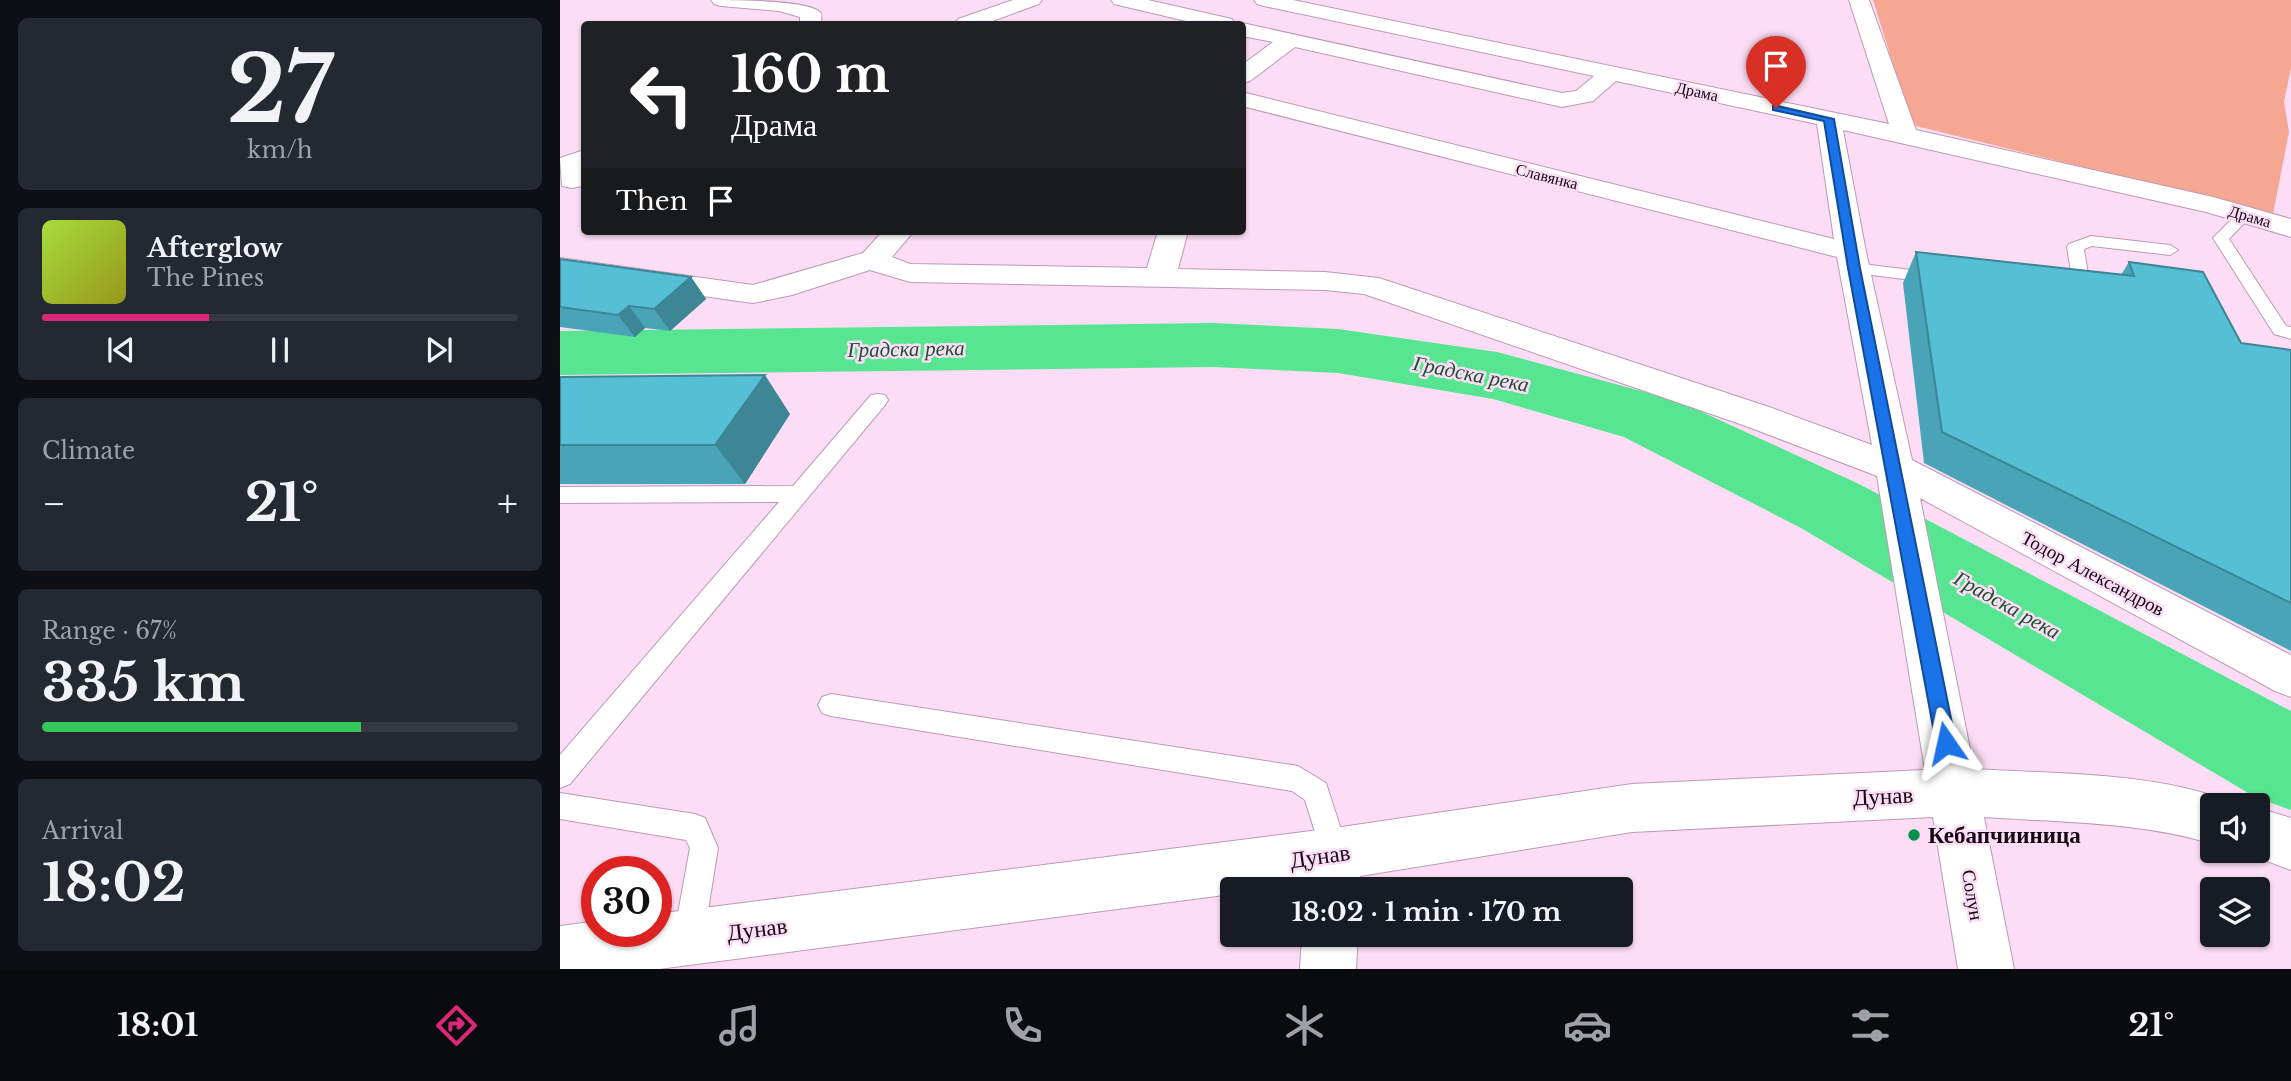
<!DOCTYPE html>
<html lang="en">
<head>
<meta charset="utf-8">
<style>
  :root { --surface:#171b24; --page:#242831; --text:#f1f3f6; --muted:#9ea1a6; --line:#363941; --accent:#db2777 }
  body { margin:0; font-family:"Libre Baskerville",serif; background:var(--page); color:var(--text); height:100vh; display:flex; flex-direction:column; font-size:26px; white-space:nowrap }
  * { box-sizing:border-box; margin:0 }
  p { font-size:23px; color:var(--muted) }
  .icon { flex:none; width:38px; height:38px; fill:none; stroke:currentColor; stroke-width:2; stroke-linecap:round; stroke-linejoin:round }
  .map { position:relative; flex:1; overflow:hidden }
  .panel { display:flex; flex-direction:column; gap:18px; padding:18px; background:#0d0f14; width:560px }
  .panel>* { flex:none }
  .banner { position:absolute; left:21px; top:21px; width:665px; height:214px; border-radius:7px; box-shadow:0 2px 5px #0004; background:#202124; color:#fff; overflow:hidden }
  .tools { position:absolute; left:1640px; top:793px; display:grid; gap:14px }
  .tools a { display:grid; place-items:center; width:70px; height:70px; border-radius:7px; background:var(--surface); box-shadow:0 2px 5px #0004; font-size:35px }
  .speed { position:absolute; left:21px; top:856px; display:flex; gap:14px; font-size:35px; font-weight:700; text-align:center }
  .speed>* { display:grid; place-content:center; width:91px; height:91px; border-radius:50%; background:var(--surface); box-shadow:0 2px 5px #0004; line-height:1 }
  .speed .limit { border:10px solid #d22; background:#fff; color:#111 }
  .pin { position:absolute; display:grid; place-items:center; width:60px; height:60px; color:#fff; margin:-72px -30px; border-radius:50% 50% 50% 0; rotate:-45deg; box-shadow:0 0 7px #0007 }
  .pin .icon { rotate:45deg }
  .me { position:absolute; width:77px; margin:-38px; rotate:349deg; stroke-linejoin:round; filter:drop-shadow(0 0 5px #0008) }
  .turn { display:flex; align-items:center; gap:24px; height:147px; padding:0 35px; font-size:32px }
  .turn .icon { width:91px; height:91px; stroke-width:2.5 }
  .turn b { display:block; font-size:49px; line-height:60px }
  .then { display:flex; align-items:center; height:66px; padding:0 35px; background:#0003; gap:14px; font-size:26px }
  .big { font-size:52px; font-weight:700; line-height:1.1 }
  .panel .widget { flex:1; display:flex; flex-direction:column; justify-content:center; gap:10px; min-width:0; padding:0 24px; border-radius:10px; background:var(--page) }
  .panel .dial { align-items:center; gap:0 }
  .dial b { font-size:91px; line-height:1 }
  .song { display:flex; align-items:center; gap:21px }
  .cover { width:84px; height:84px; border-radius:10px; background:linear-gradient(135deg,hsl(80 70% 55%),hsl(60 70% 35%)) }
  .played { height:7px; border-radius:4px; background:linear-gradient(90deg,var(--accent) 35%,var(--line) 35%) }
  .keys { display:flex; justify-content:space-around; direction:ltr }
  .heat { display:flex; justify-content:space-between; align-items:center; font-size:38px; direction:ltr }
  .charge { height:10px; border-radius:5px; background:linear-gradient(90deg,#34c759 67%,var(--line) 0) }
  .trip { position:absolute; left:660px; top:877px; width:413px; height:70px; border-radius:7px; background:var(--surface); box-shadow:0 2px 5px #0004; font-weight:700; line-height:70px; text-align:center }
  .tabs { display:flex; height:112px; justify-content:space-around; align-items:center; background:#090b0e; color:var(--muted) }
  .tabs .icon { width:49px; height:49px }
  .tabs .selected { color:var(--accent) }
  .tabs b { font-size:32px; color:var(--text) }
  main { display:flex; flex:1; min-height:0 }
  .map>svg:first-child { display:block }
  .green { fill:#f6a794 }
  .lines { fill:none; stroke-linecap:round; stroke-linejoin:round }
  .river { fill:#58e591; fill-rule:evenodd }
  .lane-casing { stroke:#be99b5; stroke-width:2 }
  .street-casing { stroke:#be99b5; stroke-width:2 }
  .lane { fill:#fff; fill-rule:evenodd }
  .street { fill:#fff; fill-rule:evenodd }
  .wall { fill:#49a4b7 }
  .shaded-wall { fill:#3c8695 }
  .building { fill:#55bfd5; stroke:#3c8695; stroke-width:2 }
  .route { fill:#1a73e8; stroke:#114b97; stroke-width:2 }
  .poi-dot { fill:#04914f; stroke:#fcddf5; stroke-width:2.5 }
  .labels { text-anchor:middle; stroke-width:5; stroke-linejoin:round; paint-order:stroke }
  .far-street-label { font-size:16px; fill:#130711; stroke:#fcddf5 }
  .street-label { font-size:19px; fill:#130711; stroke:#fcddf5 }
  .water-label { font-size:21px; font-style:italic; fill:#195030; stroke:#fcddf5 }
  .near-street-label { font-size:23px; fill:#130711; stroke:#fcddf5 }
  .near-poi-label { font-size:23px; font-weight:bold; fill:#130711; stroke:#fcddf5; text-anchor:start }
</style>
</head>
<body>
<main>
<section class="panel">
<div class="widget dial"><b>27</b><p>km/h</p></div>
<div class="widget">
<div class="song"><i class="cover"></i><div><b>Afterglow</b><p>The Pines</p></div></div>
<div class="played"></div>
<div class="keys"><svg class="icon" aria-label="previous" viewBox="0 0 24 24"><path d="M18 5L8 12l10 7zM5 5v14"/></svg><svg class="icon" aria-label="pause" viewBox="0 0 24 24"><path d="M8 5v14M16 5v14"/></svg><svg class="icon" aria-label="next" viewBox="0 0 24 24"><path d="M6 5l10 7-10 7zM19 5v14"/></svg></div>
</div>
<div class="widget"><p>Climate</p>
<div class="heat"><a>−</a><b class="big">21°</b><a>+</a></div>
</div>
<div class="widget"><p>Range · 67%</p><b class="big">335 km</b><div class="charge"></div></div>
<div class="widget"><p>Arrival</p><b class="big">18:02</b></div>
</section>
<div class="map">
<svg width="1731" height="969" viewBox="0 0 1731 969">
  <rect width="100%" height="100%" fill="#fcddf5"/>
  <path class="green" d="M1313,0h418v68l-7,34 5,30 -16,82 -361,-89z"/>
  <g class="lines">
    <path class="river" d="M653,323l125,6 159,23 181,49 181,83 432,227v99l-36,-13 -454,-269 -177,-91 -131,-38 -155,-26 -125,-6 -653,8v-44z"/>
    <defs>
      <path id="lane" d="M1685,209l8,5 -24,25 57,87 5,1v12l-17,-5 -61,-96 27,-27z
        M1531,236l79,9 8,5 -8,5 -78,-9 -8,3 6,38 -13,8h-12l-3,-4 11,-7 -6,-37 2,-3z
        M1294,263l82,10 8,5 -8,5 -88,-11 -2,-4 2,-4z
        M318,394l7,1 3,5 -3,5 -315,379 -10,4v-33l219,-253 -219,1v-16l233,-1 78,-91z
        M271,694l467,72 28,17 23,71 -4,10 -10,4 -10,-4 -20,-64 -13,-9 -461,-75 -9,-3 -4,-8 4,-8z
        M0,793l135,21 10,4 13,30 -14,87 -4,11 -11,4 -11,-4 -4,-11 16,-87 -4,-8 -126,-21z"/>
      <path id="street" d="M151,0c19,0 101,0 110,13 1,2 0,9 0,11h-21v-7l-21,-6 -58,-5 -7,-2z
        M453,0h29l-3,4 -55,20h-29l3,-5z
        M551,0h37l84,19 3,5h-36l-85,-20z
        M694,0h39l596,124 -40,-124h20l47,130 297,67 78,22v18l-85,-25 -363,-82 23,122 46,208 379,195v42l-16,-6 -355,-193 54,271c80,5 182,3 256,33l2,3h-20v39c-68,-22 -156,-22 -228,-27l30,152h-56l-25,-152 -301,15 -272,44v13h-54l1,-5 -41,5h-34v5l-573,75h-99v-43l37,-5v10h59v-17l679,-86 297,-44 293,-14 -48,-294 -134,-51 -379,-131 -39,-4 -415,-8 -40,-12 -78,25 -39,8 -193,-27v-18l193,27 110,-32 20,-22h31l-22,26 18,7 237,4 11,-37h30l-10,38 147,3 54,6 390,129 103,38 -35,-188 -595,-151v-14l592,147 -17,-115 -201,-43 -23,20 -31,6 -267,-60 -45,34 -8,2v-18l31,-23 -31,-6v-12h-8l8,-1 320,70 14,-2 18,-15 -330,-70 -7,-2z
        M24,150v32l-2,4 -10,2 -10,-2 -2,-28z
        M1698,808l33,10v52l-51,-19 18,-1z
        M742,934h56l-2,35h-56z"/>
    </defs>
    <use href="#lane" class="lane-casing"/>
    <use href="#street" class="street-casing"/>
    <use href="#lane" class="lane"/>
    <use href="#street" class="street"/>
  </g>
  <path class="wall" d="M1356,252l205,23 8,-13 112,81 50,7v301l-367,-188 -21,-180z
    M0,259l131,18 15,22 -36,32 -25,-3 -10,9 -75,-10z
    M0,377l230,37 -45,70h-185z"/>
  <path class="shaded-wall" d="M131,277l15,22 -36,32 -16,-22z
    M69,306l16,22 -10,9 -17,-22z
    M205,375l25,39 -45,70 -30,-39z"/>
  <path class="building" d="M1356,252l218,24 -5,-14 74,10 38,71 50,7v253l-349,-171z
    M0,259l131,18 -37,32 -25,-3 -11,9 -58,-8z
    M205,375l-50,70h-155v-68z"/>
  <path class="route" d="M1213,105l61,14 26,149 96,475 -3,6 -7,3 -7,-3 -3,-6 -88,-475 -24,-147 -51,-11z"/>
  <circle class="poi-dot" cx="1354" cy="835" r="7"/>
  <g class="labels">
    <g class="far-street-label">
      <text transform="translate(1137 91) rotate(12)" y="6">Драма</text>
      <text transform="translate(987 176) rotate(14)" y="6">Славянка</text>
      <text transform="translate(1690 216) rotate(16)" y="6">Драма</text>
    </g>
    <g class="street-label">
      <text transform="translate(1533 573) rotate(28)" y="7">Тодор Александров</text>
      <text transform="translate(1413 895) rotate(80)" y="7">Солун</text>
    </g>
    <g class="water-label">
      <text transform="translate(346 349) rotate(-1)" y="7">Градска река</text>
      <text transform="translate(911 374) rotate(11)" y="7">Градска река</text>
      <text transform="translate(1447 605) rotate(29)" y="7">Градска река</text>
    </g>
    <g class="near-street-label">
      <text transform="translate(1323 796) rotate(-3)" y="8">Дунав</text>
      <text transform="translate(760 856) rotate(-8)" y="8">Дунав</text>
      <text transform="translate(197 929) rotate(-7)" y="8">Дунав</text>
    </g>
    <g class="near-poi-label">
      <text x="1368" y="843">Кебапчииница</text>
    </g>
  </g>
</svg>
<div class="tools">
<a><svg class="icon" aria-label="sound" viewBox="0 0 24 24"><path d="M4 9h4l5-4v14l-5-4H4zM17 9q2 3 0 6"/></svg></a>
<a><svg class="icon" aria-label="layers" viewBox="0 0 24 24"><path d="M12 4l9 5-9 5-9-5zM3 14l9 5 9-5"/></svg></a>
</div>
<div class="speed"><div class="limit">30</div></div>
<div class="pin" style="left:1216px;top:108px;background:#d93025"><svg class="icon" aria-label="arrive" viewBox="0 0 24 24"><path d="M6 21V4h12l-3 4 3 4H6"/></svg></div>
<svg class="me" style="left:1386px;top:743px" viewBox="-20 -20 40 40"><path d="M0-17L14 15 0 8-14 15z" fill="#1a73e8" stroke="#fff" stroke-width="4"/></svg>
<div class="trip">18:02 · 1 min · 170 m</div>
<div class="banner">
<div class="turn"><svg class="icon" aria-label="left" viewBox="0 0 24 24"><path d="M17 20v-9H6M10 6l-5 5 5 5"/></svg><div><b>160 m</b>Драма</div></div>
<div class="then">Then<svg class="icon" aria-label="arrive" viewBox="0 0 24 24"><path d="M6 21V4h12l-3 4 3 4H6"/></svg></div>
</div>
</div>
</main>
<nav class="tabs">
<b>18:01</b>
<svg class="icon selected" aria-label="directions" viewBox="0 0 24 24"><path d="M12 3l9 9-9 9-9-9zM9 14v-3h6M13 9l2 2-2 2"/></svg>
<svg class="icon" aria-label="music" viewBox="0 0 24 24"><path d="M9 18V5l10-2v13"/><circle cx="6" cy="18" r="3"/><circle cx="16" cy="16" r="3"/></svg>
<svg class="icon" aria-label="phone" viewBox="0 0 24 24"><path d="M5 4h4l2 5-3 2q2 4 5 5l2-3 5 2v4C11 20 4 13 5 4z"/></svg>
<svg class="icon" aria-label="climate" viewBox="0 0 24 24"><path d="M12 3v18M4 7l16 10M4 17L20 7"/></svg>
<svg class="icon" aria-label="car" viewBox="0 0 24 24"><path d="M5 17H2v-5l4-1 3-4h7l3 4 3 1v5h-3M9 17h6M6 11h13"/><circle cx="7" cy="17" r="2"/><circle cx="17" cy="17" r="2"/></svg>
<svg class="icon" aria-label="filters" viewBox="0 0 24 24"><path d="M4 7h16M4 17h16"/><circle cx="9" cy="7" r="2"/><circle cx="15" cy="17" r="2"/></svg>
<b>21°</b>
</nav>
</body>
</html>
